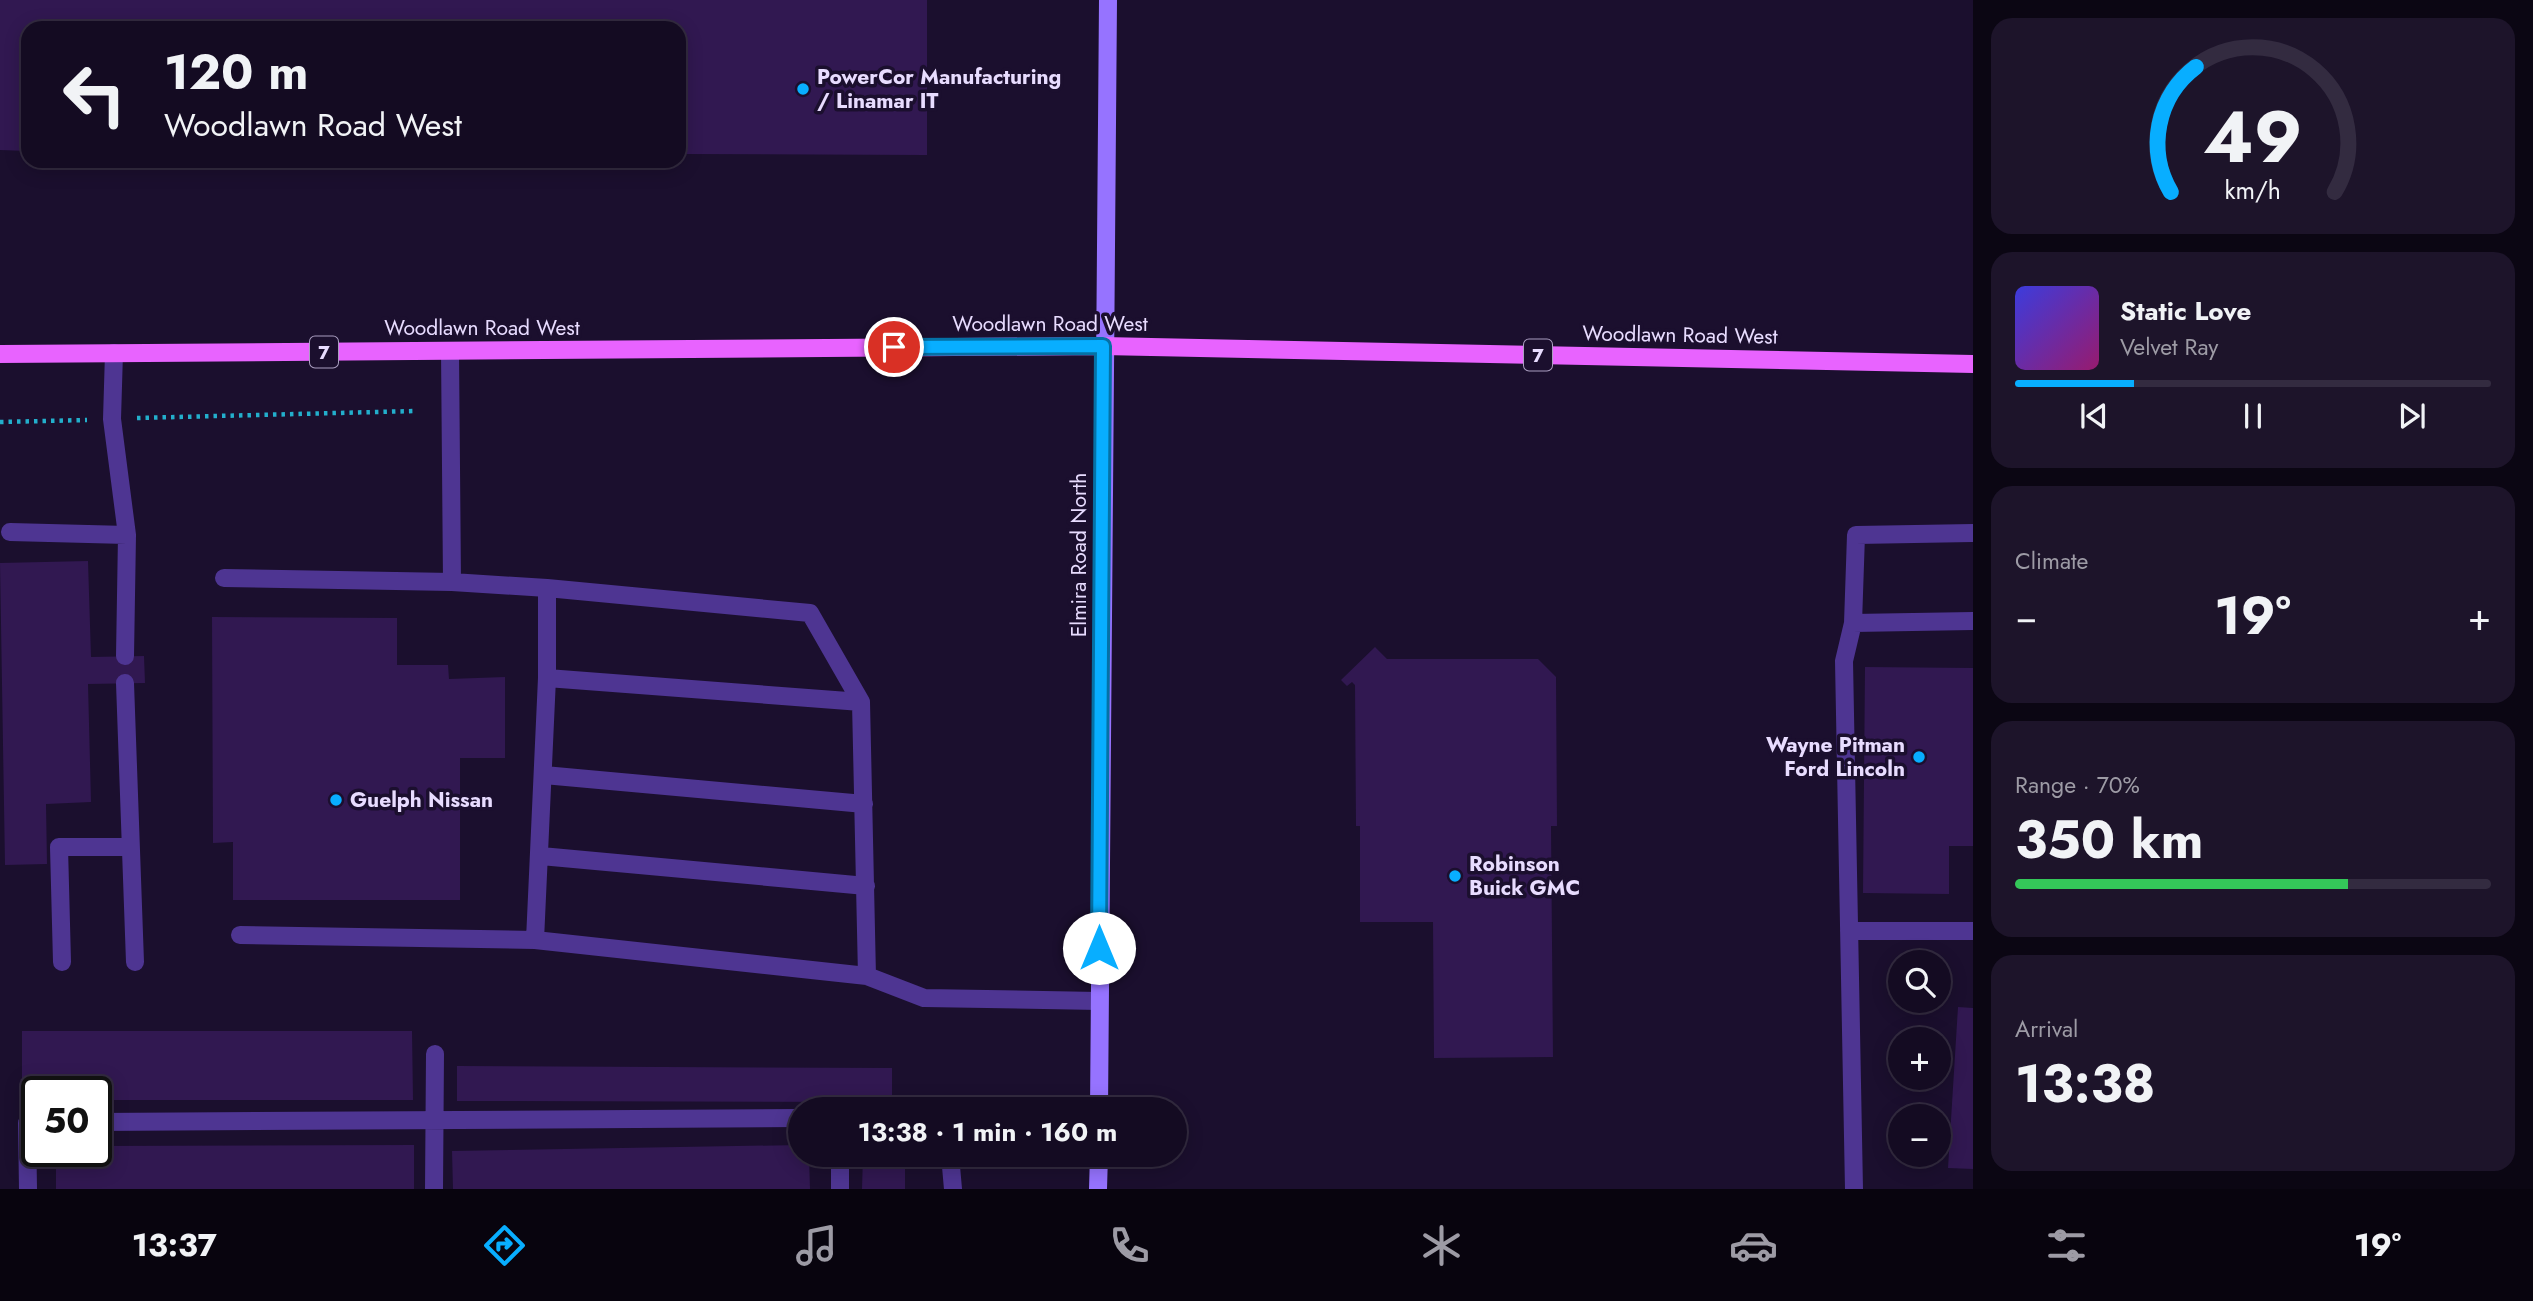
<!DOCTYPE html>
<html lang="en">
<head>
<meta charset="utf-8">
<style>
  :root { --surface:#140b22; --page:#1d142a; --text:#f1f3f6; --muted:#9d9ba5; --line:#332b40; --accent:#08aeff }
  body { margin:0; font-family:Jost,sans-serif; background:var(--page); color:var(--text); height:100vh; display:flex; flex-direction:column; font-size:26px; white-space:nowrap }
  * { box-sizing:border-box; margin:0 }
  p { font-size:23px; color:var(--muted) }
  .icon { flex:none; width:38px; height:38px; fill:none; stroke:currentColor; stroke-width:2; stroke-linecap:round; stroke-linejoin:round }
  .map { position:relative; flex:1; overflow:hidden }
  .side { display:flex; flex-direction:column; gap:18px; padding:18px; background:#0b0613; width:560px }
  .side>* { flex:none }
  .hud { position:absolute; left:21px; top:21px; width:665px; height:147px; border-radius:21px; box-shadow:0 4px 18px #0003,0 0 0 2px var(--line); background:#140b22; color:var(--text); overflow:hidden }
  .buttons { position:absolute; left:1888px; top:950px; display:grid; gap:14px }
  .buttons a { display:grid; place-items:center; width:63px; height:63px; border-radius:50%; background:var(--surface); box-shadow:0 4px 18px #0003,0 0 0 2px var(--line); font-size:35px }
  .speed { position:absolute; left:21px; top:1076px; display:flex; gap:14px; font-size:35px; font-weight:700; text-align:center }
  .speed>* { display:grid; place-content:center; width:91px; height:91px; border-radius:50%; background:var(--surface); box-shadow:0 4px 18px #0003,0 0 0 2px var(--line); line-height:1 }
  .speed .limit { border:4px solid #111; border-radius:10px; background:#fff; color:#111 }
  .pin { position:absolute; display:grid; place-items:center; width:60px; height:60px; color:#fff; margin:-30px; border:4px solid #fff; border-radius:50%; box-shadow:0 2px 7px #0007 }
  .me { position:absolute; width:77px; margin:-38px; rotate:0deg; stroke-linejoin:round; filter:drop-shadow(0 0 5px #0008) }
  .turn { display:flex; align-items:center; gap:24px; height:147px; padding:0 28px; font-size:32px }
  .turn .icon { width:91px; height:91px; stroke-width:2.5 }
  .turn b { display:block; font-size:49px; line-height:60px }
  .big { font-size:52px; font-weight:700; line-height:1.1 }
  .side .card { flex:1; display:flex; flex-direction:column; justify-content:center; gap:10px; min-width:0; padding:0 24px; border-radius:21px; background:var(--page) }
  .side .dial { align-items:center; gap:0 }
  .dial svg { height:182px; overflow:visible; fill:none; stroke:var(--line); stroke-width:7; stroke-linecap:round; text-anchor:middle }
  .dial text { fill:var(--text); stroke:none }
  .song { display:flex; align-items:center; gap:21px }
  .cover { width:84px; height:84px; border-radius:10px; background:linear-gradient(135deg,hsl(240 70% 55%),hsl(320 70% 35%)) }
  .played { height:7px; border-radius:4px; background:linear-gradient(90deg,var(--accent) 25%,var(--line) 25%) }
  .keys { display:flex; justify-content:space-around; direction:ltr }
  .heat { display:flex; justify-content:space-between; align-items:center; font-size:38px; direction:ltr }
  .charge { height:10px; border-radius:5px; background:linear-gradient(90deg,#34c759 70%,var(--line) 0) }
  .trip { position:absolute; left:788px; top:1097px; width:399px; height:70px; border-radius:35px; background:var(--surface); box-shadow:0 4px 18px #0003,0 0 0 2px var(--line); font-weight:700; line-height:70px; text-align:center }
  .dock { display:flex; height:112px; justify-content:space-around; align-items:center; background:#08040e; color:var(--muted) }
  .dock .icon { width:49px; height:49px }
  .dock .on { color:var(--accent) }
  .dock b { font-size:32px; color:var(--text) }
  main { display:flex; flex:1; min-height:0 }
  .map>svg:first-child { display:block }
  .building { fill:#311851 }
  .lines { fill:none; stroke-linecap:round; stroke-linejoin:round }
  .path { stroke:#23afcc; stroke-width:4.5; stroke-dasharray:3.5 5; stroke-linecap:butt }
  .lane { stroke:#4e3592; stroke-width:18 }
  .secondary { stroke:#9673ff; stroke-width:18 }
  .primary { stroke:#e863ff; stroke-width:18 }
  .route-casing { stroke:#0571a6; stroke-width:18 }
  .route { stroke:#08aeff; stroke-width:12 }
  .poi-dot { fill:#08aeff; stroke:#1b0f2e; stroke-width:2.5 }
  .labels { text-anchor:middle; stroke-width:7; stroke-linejoin:round; paint-order:stroke }
  .shield { fill:#1b0f2e; stroke:#aa9ec0; stroke-width:2 }
  .shield-label { font-size:19px; font-weight:bold; fill:#e8dcff }
  .poi-label { font-size:21px; font-weight:bold; fill:#e8dcff; stroke:#1b0f2e; text-anchor:start }
  .street-label { font-size:21px; fill:#e8dcff; stroke:#1b0f2e }
</style>
</head>
<body>
<main>
<div class="map">
<svg width="1973" height="1189" viewBox="0 0 1973 1189">
  <rect width="100%" height="100%" fill="#1b0f2e"/>
  <path class="building" d="M0,0h927v155l-248,-1v-126h-651v123l-28,-1z
    M88,561l3,96 53,-1 1,27 -57,1 3,118 -45,2 1,60 -42,1 -5,-302z
    M212,617l185,1v47h51l1,14 56,-2v81h-45v142h-227v-58l-20,1z
    M1375,647l12,12h151l18,18 1,149h-6l2,231 -119,1 -1,-136h-73v-96h-4l-1,-141 -3,-3 -5,4 -6,-6z
    M1865,667l108,1v178h-24v48l-86,-1z
    M1958,1007l15,1v161l-25,-1z
    M22,1031h390l1,69h-317v-8h-59v8h-15z
    M457,1066l435,2v34l-435,-1z
    M414,1145v44h-358v-37h40v-6z
    M800,1145v10h9l1,34h-357l-1,-38z
    M863,1155h42v34h-43z"/>
  <g class="lines">
    <path class="path" d="M137,418l279,-7
      M0,422l87,-2"/>
    <path class="lane" d="M450,351l2,231 95,6v90l-12,262 332,36 57,22 175,3
      M114,353l-2,66 15,116 -2,121
      M10,532l117,3
      M224,578l228,4
      M547,588l263,25 51,89 6,274
      M1853,623l120,-2
      M547,678l314,24
      M125,683l10,279
      M544,775l320,29
      M541,856l325,30
      M1849,931h124
      M240,935l295,5
      M62,962l-3,-115h71
      M96,1122l704,-4
      M950,1155l3,34
      M28,1189l-1,-66h10
      M434,1189l1,-135
      M840,1189v-34
      M1854,1189l-10,-528 9,-38 3,-88 117,-2"/>
    <path class="secondary" d="M1099,1110l9,-1110
      M1098,1189l1,-34"/>
    <path class="primary" d="M0,354l1103,-8 870,18"/>
  </g>
  <g class="lines">
    <defs>
      <path id="route" d="M894,347l209,-1 -4,602"/>
    </defs>
    <use href="#route" class="route-casing"/>
    <use href="#route" class="route"/>
  </g>
  <g class="poi-dot">
    <circle cx="803" cy="89" r="7"/>
    <circle cx="1919" cy="757" r="7"/>
    <circle cx="336" cy="800" r="7"/>
    <circle cx="1455" cy="876" r="7"/>
  </g>
  <g class="labels">
    <g class="shield">
      <rect x="310" y="336.5" width="28" height="31" rx="5"/>
      <rect x="1524" y="339.5" width="28" height="31" rx="5"/>
    </g>
    <g class="shield-label">
      <text x="324" y="359">7</text>
      <text x="1538" y="362">7</text>
    </g>
    <g class="poi-label">
      <text x="817" y="84">PowerCor Manufacturing<tspan x="817" dy="24">/ Linamar IT</tspan></text>
      <text x="1905" y="752" text-anchor="end">Wayne Pitman<tspan x="1905" dy="24">Ford Lincoln</tspan></text>
      <text x="350" y="807">Guelph Nissan</text>
      <text x="1469" y="871">Robinson<tspan x="1469" dy="24">Buick GMC</tspan></text>
    </g>
    <g class="street-label">
      <text x="1050" y="331">Woodlawn Road West</text>
      <text x="482" y="335">Woodlawn Road West</text>
      <text transform="translate(1680 335) rotate(1)" y="7">Woodlawn Road West</text>
      <text transform="translate(1079 555) rotate(-90)" y="7">Elmira Road North</text>
    </g>
  </g>
</svg>
<div class="buttons">
<a><svg class="icon" aria-label="search" viewBox="0 0 24 24"><circle cx="10" cy="10" r="6"/><path d="M15 15l6 6"/></svg></a>
<a>+</a>
<a>−</a>
</div>
<div class="speed"><div class="limit">50</div></div>
<div class="pin" style="left:894px;top:347px;background:#d93025"><svg class="icon" aria-label="arrive" viewBox="0 0 24 24"><path d="M6 21V4h12l-3 4 3 4H6"/></svg></div>
<svg class="me" style="left:1099px;top:948px" viewBox="-20 -20 40 40"><circle r="19" fill="#fff"/><path d="M0-13L10 11 0 6-10 11z" fill="#08aeff"/></svg>
<div class="trip">13:38 · 1 min · 160 m</div>
<div class="hud">
<div class="turn"><svg class="icon" aria-label="left" viewBox="0 0 24 24"><path d="M17 20v-9H6M10 6l-5 5 5 5"/></svg><div><b>120 m</b>Woodlawn Road West</div></div>
</div>
</div>
<section class="side">
<div class="card dial"><svg viewBox="0 0 100 80">
<path d="M14 69A42 42 0 1 1 86 69"/>
<path d="M14 69A42 42 0 0 1 25 14" stroke="#08aeff"/>
<text x="50" y="56" font-size="32" font-weight="700">49</text>
<text x="50" y="72" font-size="11">km/h</text>
</svg></div>
<div class="card">
<div class="song"><i class="cover"></i><div><b>Static Love</b><p>Velvet Ray</p></div></div>
<div class="played"></div>
<div class="keys"><svg class="icon" aria-label="previous" viewBox="0 0 24 24"><path d="M18 5L8 12l10 7zM5 5v14"/></svg><svg class="icon" aria-label="pause" viewBox="0 0 24 24"><path d="M8 5v14M16 5v14"/></svg><svg class="icon" aria-label="next" viewBox="0 0 24 24"><path d="M6 5l10 7-10 7zM19 5v14"/></svg></div>
</div>
<div class="card"><p>Climate</p>
<div class="heat"><a>−</a><b class="big">19°</b><a>+</a></div>
</div>
<div class="card"><p>Range · 70%</p><b class="big">350 km</b><div class="charge"></div></div>
<div class="card"><p>Arrival</p><b class="big">13:38</b></div>
</section>
</main>
<nav class="dock">
<b>13:37</b>
<svg class="icon on" aria-label="directions" viewBox="0 0 24 24"><path d="M12 3l9 9-9 9-9-9zM9 14v-3h6M13 9l2 2-2 2"/></svg>
<svg class="icon" aria-label="music" viewBox="0 0 24 24"><path d="M9 18V5l10-2v13"/><circle cx="6" cy="18" r="3"/><circle cx="16" cy="16" r="3"/></svg>
<svg class="icon" aria-label="phone" viewBox="0 0 24 24"><path d="M5 4h4l2 5-3 2q2 4 5 5l2-3 5 2v4C11 20 4 13 5 4z"/></svg>
<svg class="icon" aria-label="climate" viewBox="0 0 24 24"><path d="M12 3v18M4 7l16 10M4 17L20 7"/></svg>
<svg class="icon" aria-label="car" viewBox="0 0 24 24"><path d="M5 17H2v-5l4-1 3-4h7l3 4 3 1v5h-3M9 17h6M6 11h13"/><circle cx="7" cy="17" r="2"/><circle cx="17" cy="17" r="2"/></svg>
<svg class="icon" aria-label="filters" viewBox="0 0 24 24"><path d="M4 7h16M4 17h16"/><circle cx="9" cy="7" r="2"/><circle cx="15" cy="17" r="2"/></svg>
<b>19°</b>
</nav>
</body>
</html>
